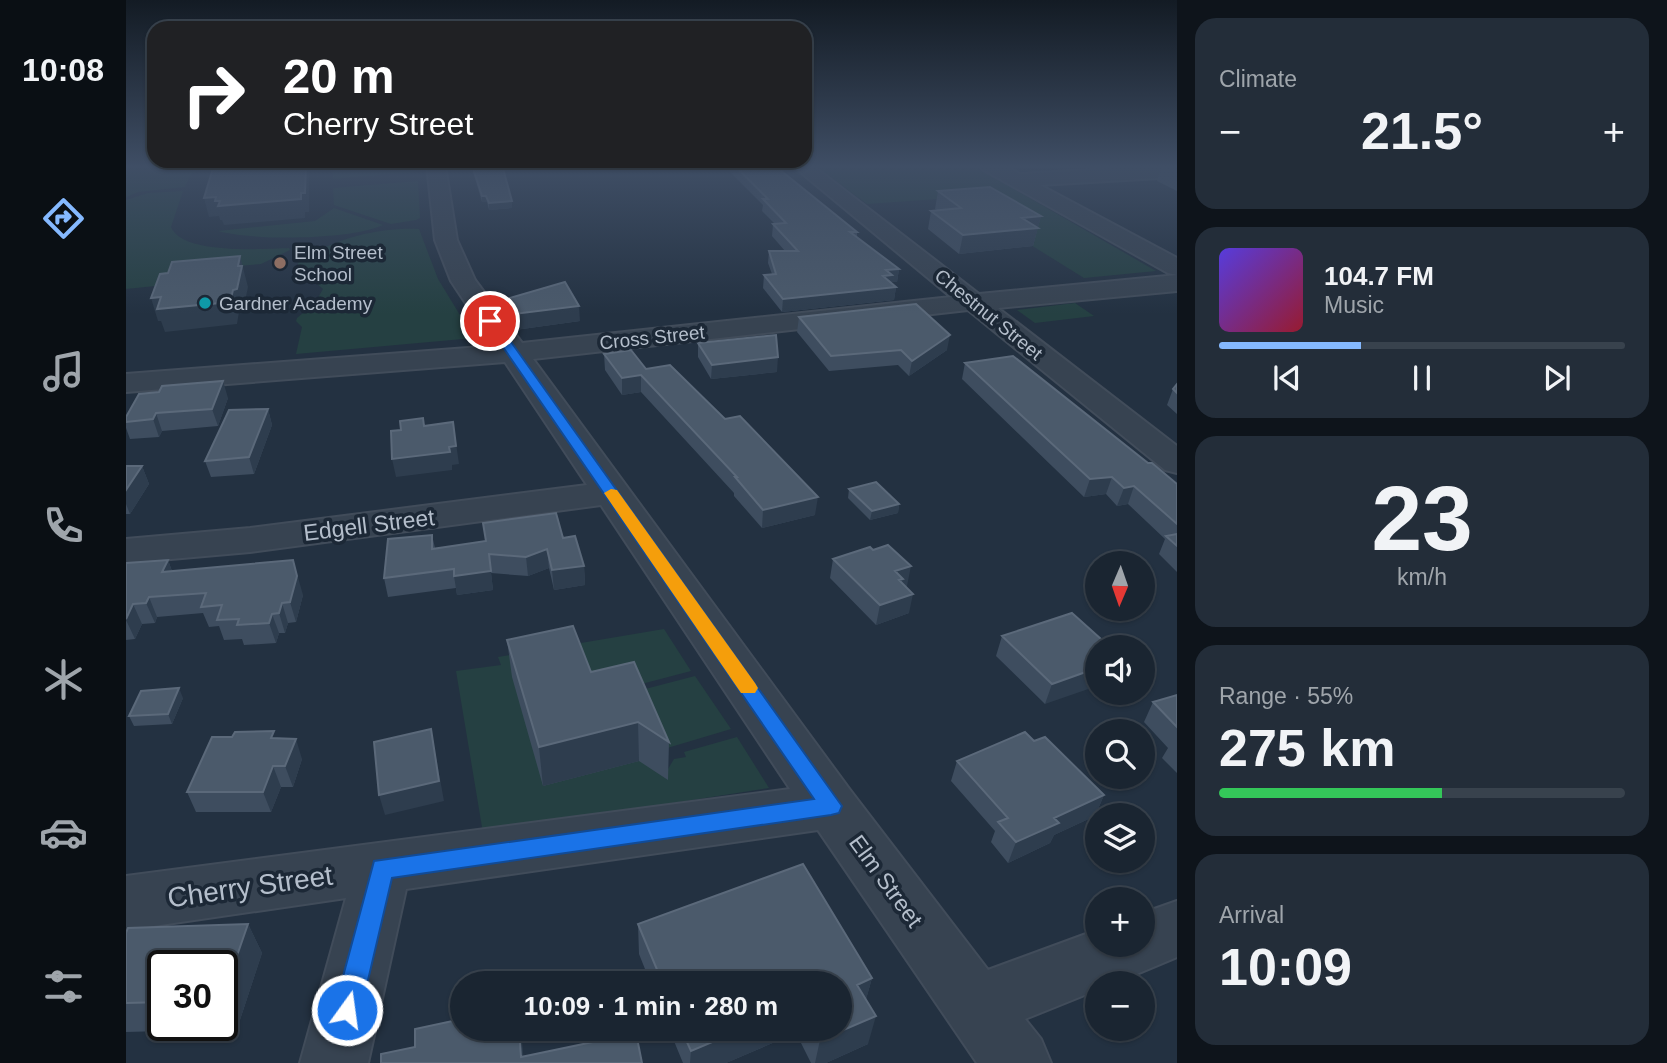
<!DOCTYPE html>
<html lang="en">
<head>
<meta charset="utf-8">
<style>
  :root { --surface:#1a2531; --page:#232d39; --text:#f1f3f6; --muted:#9fa5ab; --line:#38424d; --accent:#85b9ff }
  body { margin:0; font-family:Arial,sans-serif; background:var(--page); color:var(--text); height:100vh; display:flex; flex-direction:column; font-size:26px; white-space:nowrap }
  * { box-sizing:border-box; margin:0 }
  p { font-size:23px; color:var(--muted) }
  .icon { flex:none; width:38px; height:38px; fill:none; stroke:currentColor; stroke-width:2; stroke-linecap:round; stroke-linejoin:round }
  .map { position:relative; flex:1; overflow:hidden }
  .panel { display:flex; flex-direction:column; gap:18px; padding:18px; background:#0e141b; width:490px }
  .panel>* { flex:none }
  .hud { position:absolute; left:21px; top:21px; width:665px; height:147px; border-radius:21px; box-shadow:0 2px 5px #0004,0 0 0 2px var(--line); background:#202124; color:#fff; overflow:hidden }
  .needle { width:46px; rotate:182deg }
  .controls { position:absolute; left:959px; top:551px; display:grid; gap:14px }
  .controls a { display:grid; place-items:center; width:70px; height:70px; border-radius:50%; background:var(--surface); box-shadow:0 2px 5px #0004,0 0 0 2px var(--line); font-size:35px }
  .speed { position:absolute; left:21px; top:950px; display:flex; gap:14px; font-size:35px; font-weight:700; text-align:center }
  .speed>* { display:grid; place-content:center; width:91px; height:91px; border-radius:50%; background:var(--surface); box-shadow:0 2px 5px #0004,0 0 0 2px var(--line); line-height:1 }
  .speed .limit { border:4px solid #111; border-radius:10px; background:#fff; color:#111 }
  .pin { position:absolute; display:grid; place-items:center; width:60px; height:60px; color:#fff; margin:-30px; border:4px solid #fff; border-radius:50%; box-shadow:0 2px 7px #0007 }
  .me { position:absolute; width:77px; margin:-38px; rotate:14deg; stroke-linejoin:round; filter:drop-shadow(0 0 5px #0008) }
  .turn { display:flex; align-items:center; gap:24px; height:147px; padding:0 21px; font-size:32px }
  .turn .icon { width:91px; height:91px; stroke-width:2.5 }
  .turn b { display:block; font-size:49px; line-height:60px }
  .big { font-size:52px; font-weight:700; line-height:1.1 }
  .panel .tile { flex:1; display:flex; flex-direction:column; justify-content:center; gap:10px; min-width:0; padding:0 24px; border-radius:21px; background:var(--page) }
  .panel .dial { align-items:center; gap:0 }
  .dial b { font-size:91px; line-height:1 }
  .song { display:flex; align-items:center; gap:21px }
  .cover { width:84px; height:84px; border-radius:10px; background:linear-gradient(135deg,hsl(250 70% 55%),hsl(350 70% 35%)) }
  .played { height:7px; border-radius:4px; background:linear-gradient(90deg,var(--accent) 35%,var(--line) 35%) }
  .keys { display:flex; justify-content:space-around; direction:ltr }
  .heat { display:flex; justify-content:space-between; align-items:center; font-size:38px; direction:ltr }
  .charge { height:10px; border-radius:5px; background:linear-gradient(90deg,#34c759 55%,var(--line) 0) }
  .trip { position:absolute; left:324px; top:971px; width:402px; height:70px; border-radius:35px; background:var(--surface); box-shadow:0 2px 5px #0004,0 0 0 2px var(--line); font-weight:700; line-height:70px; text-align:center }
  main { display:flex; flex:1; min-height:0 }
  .tabs { display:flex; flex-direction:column; width:126px; justify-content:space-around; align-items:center; background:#0a0f14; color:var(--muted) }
  .tabs .icon { width:49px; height:49px }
  .tabs .on { color:var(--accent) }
  .tabs b { font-size:32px; color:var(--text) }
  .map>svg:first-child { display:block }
  .green { fill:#254042 }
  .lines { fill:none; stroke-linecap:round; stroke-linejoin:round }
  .minor-casing { stroke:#414c5a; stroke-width:4 }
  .minor { fill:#374351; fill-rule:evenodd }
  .wall { fill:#3e4d5f; fill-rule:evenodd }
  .shaded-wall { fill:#2e3d4e }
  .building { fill:#4b5a6b; stroke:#5b697a; stroke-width:2 }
  .route { fill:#1a73e8; stroke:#114b97; stroke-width:2 }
  .slow { fill:#f59e0b }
  .education-dot { fill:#8d6e63; stroke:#1c2836; stroke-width:2.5 }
  .culture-dot { fill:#0f9aa8; stroke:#1c2836; stroke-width:2.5 }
  .labels { text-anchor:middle; stroke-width:7; stroke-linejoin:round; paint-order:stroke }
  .far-poi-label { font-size:19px; fill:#b4becb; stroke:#1c2836; text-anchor:start }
  .far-street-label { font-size:19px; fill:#b4becb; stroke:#1c2836 }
  .street-label { font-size:23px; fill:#b4becb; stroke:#1c2836 }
  .near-street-label { font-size:28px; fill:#b4becb; stroke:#1c2836 }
</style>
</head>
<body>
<main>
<nav class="tabs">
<b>10:08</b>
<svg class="icon on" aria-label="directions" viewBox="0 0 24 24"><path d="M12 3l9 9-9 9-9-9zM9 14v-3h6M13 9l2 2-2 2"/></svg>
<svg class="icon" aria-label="music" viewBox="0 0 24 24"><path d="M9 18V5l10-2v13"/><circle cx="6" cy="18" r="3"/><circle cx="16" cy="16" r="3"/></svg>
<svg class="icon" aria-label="phone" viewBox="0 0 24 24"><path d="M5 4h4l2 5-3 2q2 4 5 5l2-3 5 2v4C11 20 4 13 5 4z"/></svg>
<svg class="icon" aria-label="climate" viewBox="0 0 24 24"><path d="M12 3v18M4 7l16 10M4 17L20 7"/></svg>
<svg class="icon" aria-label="car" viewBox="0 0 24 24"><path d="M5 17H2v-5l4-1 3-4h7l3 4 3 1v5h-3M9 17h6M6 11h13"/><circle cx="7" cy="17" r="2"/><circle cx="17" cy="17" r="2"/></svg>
<svg class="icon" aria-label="filters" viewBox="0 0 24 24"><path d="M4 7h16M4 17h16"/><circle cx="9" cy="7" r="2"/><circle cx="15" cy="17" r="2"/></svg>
</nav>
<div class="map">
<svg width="1051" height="1063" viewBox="0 0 1051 1063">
  <rect width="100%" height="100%" fill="#233141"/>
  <path class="green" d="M0,165h77l-13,11 -5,11 -47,5 -12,5z
    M207,165h83v7l-83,7z
    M689,165h157l184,106 -72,7 -66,-41 -51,-40 -100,7z
    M292,181l2,37 -4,2 -25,4 -57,-19 -1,-17z
    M57,191l-12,36c11,28 92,22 118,21l1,2 -29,14 -70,6 -7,13 -58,6v-89l22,-7z
    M208,208l49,17c-32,15 -130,16 -165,6l97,-10z
    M293,229l19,50 36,59 -178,16 6,-27 -6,-6 1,-3 18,-15 8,-14 -7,-6 -18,-8v-12c33,-24 81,-36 121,-34z
    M949,303l19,13 -59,7 -18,-13z
    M538,629l27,42 -103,27 57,61 23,10 6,-10 12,-2 -2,-5 53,-15 32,51 -286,45 -27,-162 45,-6 -3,-8z
    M569,676l36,53 -67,20 -61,-49z"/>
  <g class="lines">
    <defs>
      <path id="minor" d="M301,165h18l12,75 18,40 47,63 429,-46 -159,-132h20l167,129 198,-19v16l-179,17 179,138v27l-12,-3 -197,-160 -435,49 317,431 138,180 109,-40v15h46v-32l34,-12v56l-64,27h-16v6l-72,29 16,20 10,24h-74l-159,-233 -412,59 -38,174h-68l46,-165 -220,32v-54l664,-87 -189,-284 -351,47 -124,11v-24l124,-11 337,-43 -82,-123 -379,30v-18l368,-28 -43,-65 -16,-41z
        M854,165h23l17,9 157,-9v12l-137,8 137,73v17l-9,-2 -186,-104z"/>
    </defs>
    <use href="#minor" class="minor-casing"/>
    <use href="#minor" class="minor"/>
  </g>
  <path class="wall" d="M345,165h31l10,36v7l-23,2 -2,-8h-5z
    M597,165h51l83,67v5l42,32 -2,13h-6l5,5 -2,13 -112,12 -19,-24 1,-13 8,-1 -4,-11 1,-12h16l-13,-15 1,-12h2l-13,-13 1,-6z
    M963,165h55l-50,2z
    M1036,165h15v26l-20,-10z
    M812,191l103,25 -8,30 -74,8 -31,-25 3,-18 6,-1 -2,-1z
    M377,300l77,21 -65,9 -11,-15z
    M673,317l148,33 -38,26 -11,-11 -69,6 -32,-39z
    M572,343l79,29 -66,7 -13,-22z
    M478,354l42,15 169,146 -53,13 -28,-32v-3l-93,-101 -19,3 -17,-25z
    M839,363l183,100 29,21v88l-18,-18 6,-15 -37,-35 -11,2 -11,-12 -22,3 -122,-118z
    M1051,384v30l-10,-9 6,-16z
    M102,398l-10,28 -56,5 -3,6 -29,2 -4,-11v-11z
    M142,409l4,16 -18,49 -43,3 -6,-16z
    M0,466h16l7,18 -19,30h-4z
    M723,489l50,15 -1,9 -28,7 -22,-22z
    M306,535l3,13 128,-10 21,28 1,19 -31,5 -5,-22 -21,8 -37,-3 2,17 -36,5 -1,-7 -68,9 -4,-19z
    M707,559l74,27h-2l4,27 -33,12 -46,-47z
    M42,560l4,11 131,24 -7,27 -8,1 -3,10h-6l-3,10 -32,2 -2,-6 -18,1 -5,-14 -10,1 -6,-14 -46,4 -2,6 -13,1 -7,15 -9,1v-77z
    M876,636l109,12 -66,56 -49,-48z
    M381,640l84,32 78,70 -1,38 -29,-19 -96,25 -31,-109z
    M1051,695v78l-15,-15 6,-10 -24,-26 9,-20z
    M57,698l-11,26 -38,2 -5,-10z
    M151,738l25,21 -9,28h-12l-10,25h-75l-9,-20z
    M908,741l70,54 -9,21 -41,19 -4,8 -42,20 -17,-21 4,-11 -44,-50 6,-20z
    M122,924l14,29 -25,76 -111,3v-99zM37,966h59v60h-59z
    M512,924l234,54 -6,21 2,45 -42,19h-15l-15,-30 -70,30h-43l-14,-34h171v-45h-189l-12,-30z"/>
  <path class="shaded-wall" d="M180,165h3v47h-4v6l-81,7 -2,-5h-2l-1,-4 -10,1 -5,-19z
    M356,196h4l1,6h-5z
    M386,201v7l-23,2v-7z
    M915,216l-8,30 -74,8 4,-19 59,-17z
    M114,256l8,31 -5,24 -4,1 -2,12 -72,8 -4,-11h-3l-7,-23 87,-32z
    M773,269l-2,13h-6l-8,-6 3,-6z
    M770,287l-2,13 -112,12 1,-13z
    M453,306l1,15 -65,9 -1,-16z
    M824,335l-3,15 -38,26 3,-15z
    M652,357l-1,15 -66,7 1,-14z
    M515,375v17l-19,3v-17z
    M97,381l5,17 -10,28 -6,-17z
    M142,409l4,16 -18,49 -5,-17z
    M30,413l6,18 -3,6 -6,-18z
    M327,422l6,42 -7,1v5l-56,7 -4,-18 57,-12z
    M16,466l7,18 -19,30 -4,-10v-14z
    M986,477l-6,17 -22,3 6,-18z
    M1008,486l-6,18 -11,2 7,-18z
    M692,497l-3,18 -53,13 1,-18z
    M773,504l-1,9 -28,7 2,-9z
    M421,549l2,19 -21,8 -2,-19z
    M363,554l4,36 -36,5 -3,-19z
    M42,560l7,20 -13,-8z
    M167,560l10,35 -7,27 -6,-20z
    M458,566l1,19 -31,5 -2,-20z
    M785,566l-4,20 -6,2 -6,-17z
    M787,594l-4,19 -33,12 4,-20z
    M23,597l8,20 -2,6 -9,-20z
    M156,603l6,20 -3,10 -6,-20z
    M7,604l9,20 -7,15 -9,-19z
    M146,614l7,19 -3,10 -7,-20z
    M971,668v18l-52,18 7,-20z
    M53,688l4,10 -11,26 -4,-10z
    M512,722l1,39 -96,25 -4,-39z
    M305,729l13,72 -59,14 -6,-20z
    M170,739l6,20 -9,28 -8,-21z
    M147,766l8,21 -10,25 -8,-20z
    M978,795l-9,21 -41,19 -4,8 -42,20 8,-21 38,-24z
    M122,924l14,29 -25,76 -15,-30z
    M746,978l-8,29 -7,-22z
    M750,1016l-8,28 -42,19h-11l5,-23z
    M393,1029h2l3,34h-2z
    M617,1029h53v4l-70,30h-36l1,-12z"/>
  <path class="building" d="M88,165h92l-1,28h-4v6l-83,7 2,-5h-5l1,-4 -12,1z
    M346,165h30l10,36 -23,2 -3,-7h-4z
    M608,165h40l83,67h-7l49,37 -13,1 6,5 -9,1 13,11 -113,12 -19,-24 12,-1 -7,-23h29l-25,-27 13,-1 -23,-24h5z
    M864,187l51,29 -19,2 16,10 -75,7 -32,-24 30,-3 -23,-17z
    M114,256l-2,10h4l-5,23 -4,1 -3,12 -73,7 4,-12 -10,1 9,-24 8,-1 4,-11z
    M439,282l14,24 -65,8 -11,-14z
    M790,304l34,31 -38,26 -11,-11 -70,6 -32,-39z
    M650,335l2,22 -66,8 -14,-22z
    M505,350l15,19 24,-4 55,54 15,-3 78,81 -55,13 -28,-33h2l-96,-102 -19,3 -18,-24z
    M887,356l135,107h4l25,21v40l-43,-38 -10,2 -12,-11 -22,2 -125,-116z
    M97,381l-11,28 -56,4 -3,6 -27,3v-5l13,-23 20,-2 3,-6z
    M1051,384v9l-4,-4z
    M142,409l-19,48 -44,4 24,-51z
    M297,418l1,8 29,-4 3,24 -7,1 1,5 -58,7 -1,-28 10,-1 -1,-9z
    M0,466h16l-16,24z
    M750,482l23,22 -27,7 -23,-22z
    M430,513l7,25 12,-2 9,30 -32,4 -5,-21 -21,8 -37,-3 2,17 -37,5v-7l-70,9 4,-39 44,-4v14l54,-8 -3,-18z
    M1051,534v12l-11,-10z
    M762,545l23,21 -16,5 8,8 -4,1 14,14 -33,11 -47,-46 37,-12 3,3z
    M42,560l-6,12 131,-12 4,16 -7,26 -8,1 -3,10 -7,1 -3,9 -32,2 2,-6 -22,1 5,-15 -21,2 5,-14 -57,4 -3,6 -13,1 -7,15v-56z
    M946,613l39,35h-14v20l-45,16 -50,-48z
    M447,626l18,46 43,-10 35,80 -31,-20 -99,25 -32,-107z
    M53,688l-11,26 -39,2 12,-25z
    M1051,695v32l-24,-25z
    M305,729l8,52 -60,14 -5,-53z
    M148,731l-3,7 25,1 -11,27h-12l-10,26h-76l25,-55h20l3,-5z
    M899,732l9,9 11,-4 59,58 -50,23 5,5 -43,19 -18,-20 10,-4 -51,-57z
    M677,864l69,114 -15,7 19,31 -56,24 -6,-11h26v-45h-177l-25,-60z
    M122,924l-26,75v-33h-59v36l-37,1v-70l2,-5z
    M336,1019v10h57l2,28 115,-24 6,30h-261v-9l34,-7v-18z
    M555,1029h62l-52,22z"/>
  <linearGradient id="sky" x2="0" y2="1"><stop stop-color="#131b24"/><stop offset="0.53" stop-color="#3f4e65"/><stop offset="1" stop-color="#3f4e65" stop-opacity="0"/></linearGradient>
  <rect width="1051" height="314" fill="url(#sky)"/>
  <path class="route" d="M360,318h8l348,488 -3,7 -8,2 -439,63 -31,132 -4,10 -10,4 -9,-4 -4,-10 40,-149 440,-62 -329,-478z"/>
  <path class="slow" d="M485,489l6,1 138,193 3,5 -3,5h-14l-137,-200z"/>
  <circle class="education-dot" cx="154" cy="263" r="7"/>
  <circle class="culture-dot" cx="79" cy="303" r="7"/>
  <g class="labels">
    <g class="far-poi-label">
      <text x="168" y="259">Elm Street<tspan x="168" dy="22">School</tspan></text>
      <text x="93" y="310">Gardner Academy</text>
    </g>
    <g class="far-street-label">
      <text transform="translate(863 314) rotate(39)" y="7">Chestnut Street</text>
      <text transform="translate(526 337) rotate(-6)" y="7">Cross Street</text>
    </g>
    <g class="street-label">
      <text transform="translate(243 525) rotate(-7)" y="8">Edgell Street</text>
      <text transform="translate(760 881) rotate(54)" y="8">Elm Street</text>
    </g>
    <g class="near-street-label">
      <text transform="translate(124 886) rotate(-8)" y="10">Cherry Street</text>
    </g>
  </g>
</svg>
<div class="controls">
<a><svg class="needle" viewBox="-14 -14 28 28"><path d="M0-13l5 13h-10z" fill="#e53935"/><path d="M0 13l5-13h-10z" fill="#9fa5ab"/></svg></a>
<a><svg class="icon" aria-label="sound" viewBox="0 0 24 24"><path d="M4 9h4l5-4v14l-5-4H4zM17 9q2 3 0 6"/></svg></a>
<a><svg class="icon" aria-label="search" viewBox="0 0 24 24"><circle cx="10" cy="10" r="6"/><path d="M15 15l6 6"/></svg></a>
<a><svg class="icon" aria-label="layers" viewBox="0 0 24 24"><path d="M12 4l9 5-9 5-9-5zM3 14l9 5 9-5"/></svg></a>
<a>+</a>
<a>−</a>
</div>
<div class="speed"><div class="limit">30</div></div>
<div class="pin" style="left:364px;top:321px;background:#d93025"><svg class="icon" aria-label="arrive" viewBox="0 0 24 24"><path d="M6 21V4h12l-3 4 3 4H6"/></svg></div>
<svg class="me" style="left:221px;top:1010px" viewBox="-20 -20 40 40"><circle r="17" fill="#1a73e8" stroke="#fff" stroke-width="3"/><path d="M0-11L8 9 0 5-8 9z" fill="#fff"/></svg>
<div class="trip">10:09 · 1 min · 280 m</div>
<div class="hud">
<div class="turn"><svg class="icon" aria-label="right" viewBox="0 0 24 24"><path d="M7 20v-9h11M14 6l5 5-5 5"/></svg><div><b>20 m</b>Cherry Street</div></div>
</div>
</div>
<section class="panel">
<div class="tile"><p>Climate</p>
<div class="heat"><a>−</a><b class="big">21.5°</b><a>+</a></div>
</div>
<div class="tile">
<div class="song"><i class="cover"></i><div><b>104.7 FM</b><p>Music</p></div></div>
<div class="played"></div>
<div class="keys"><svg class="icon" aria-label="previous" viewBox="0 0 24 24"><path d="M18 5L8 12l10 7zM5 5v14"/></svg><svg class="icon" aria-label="pause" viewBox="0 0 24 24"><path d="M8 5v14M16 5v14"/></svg><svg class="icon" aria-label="next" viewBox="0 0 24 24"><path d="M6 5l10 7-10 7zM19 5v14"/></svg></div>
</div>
<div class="tile dial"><b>23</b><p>km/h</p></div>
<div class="tile"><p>Range · 55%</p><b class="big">275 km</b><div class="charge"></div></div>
<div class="tile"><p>Arrival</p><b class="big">10:09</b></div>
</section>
</main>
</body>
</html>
